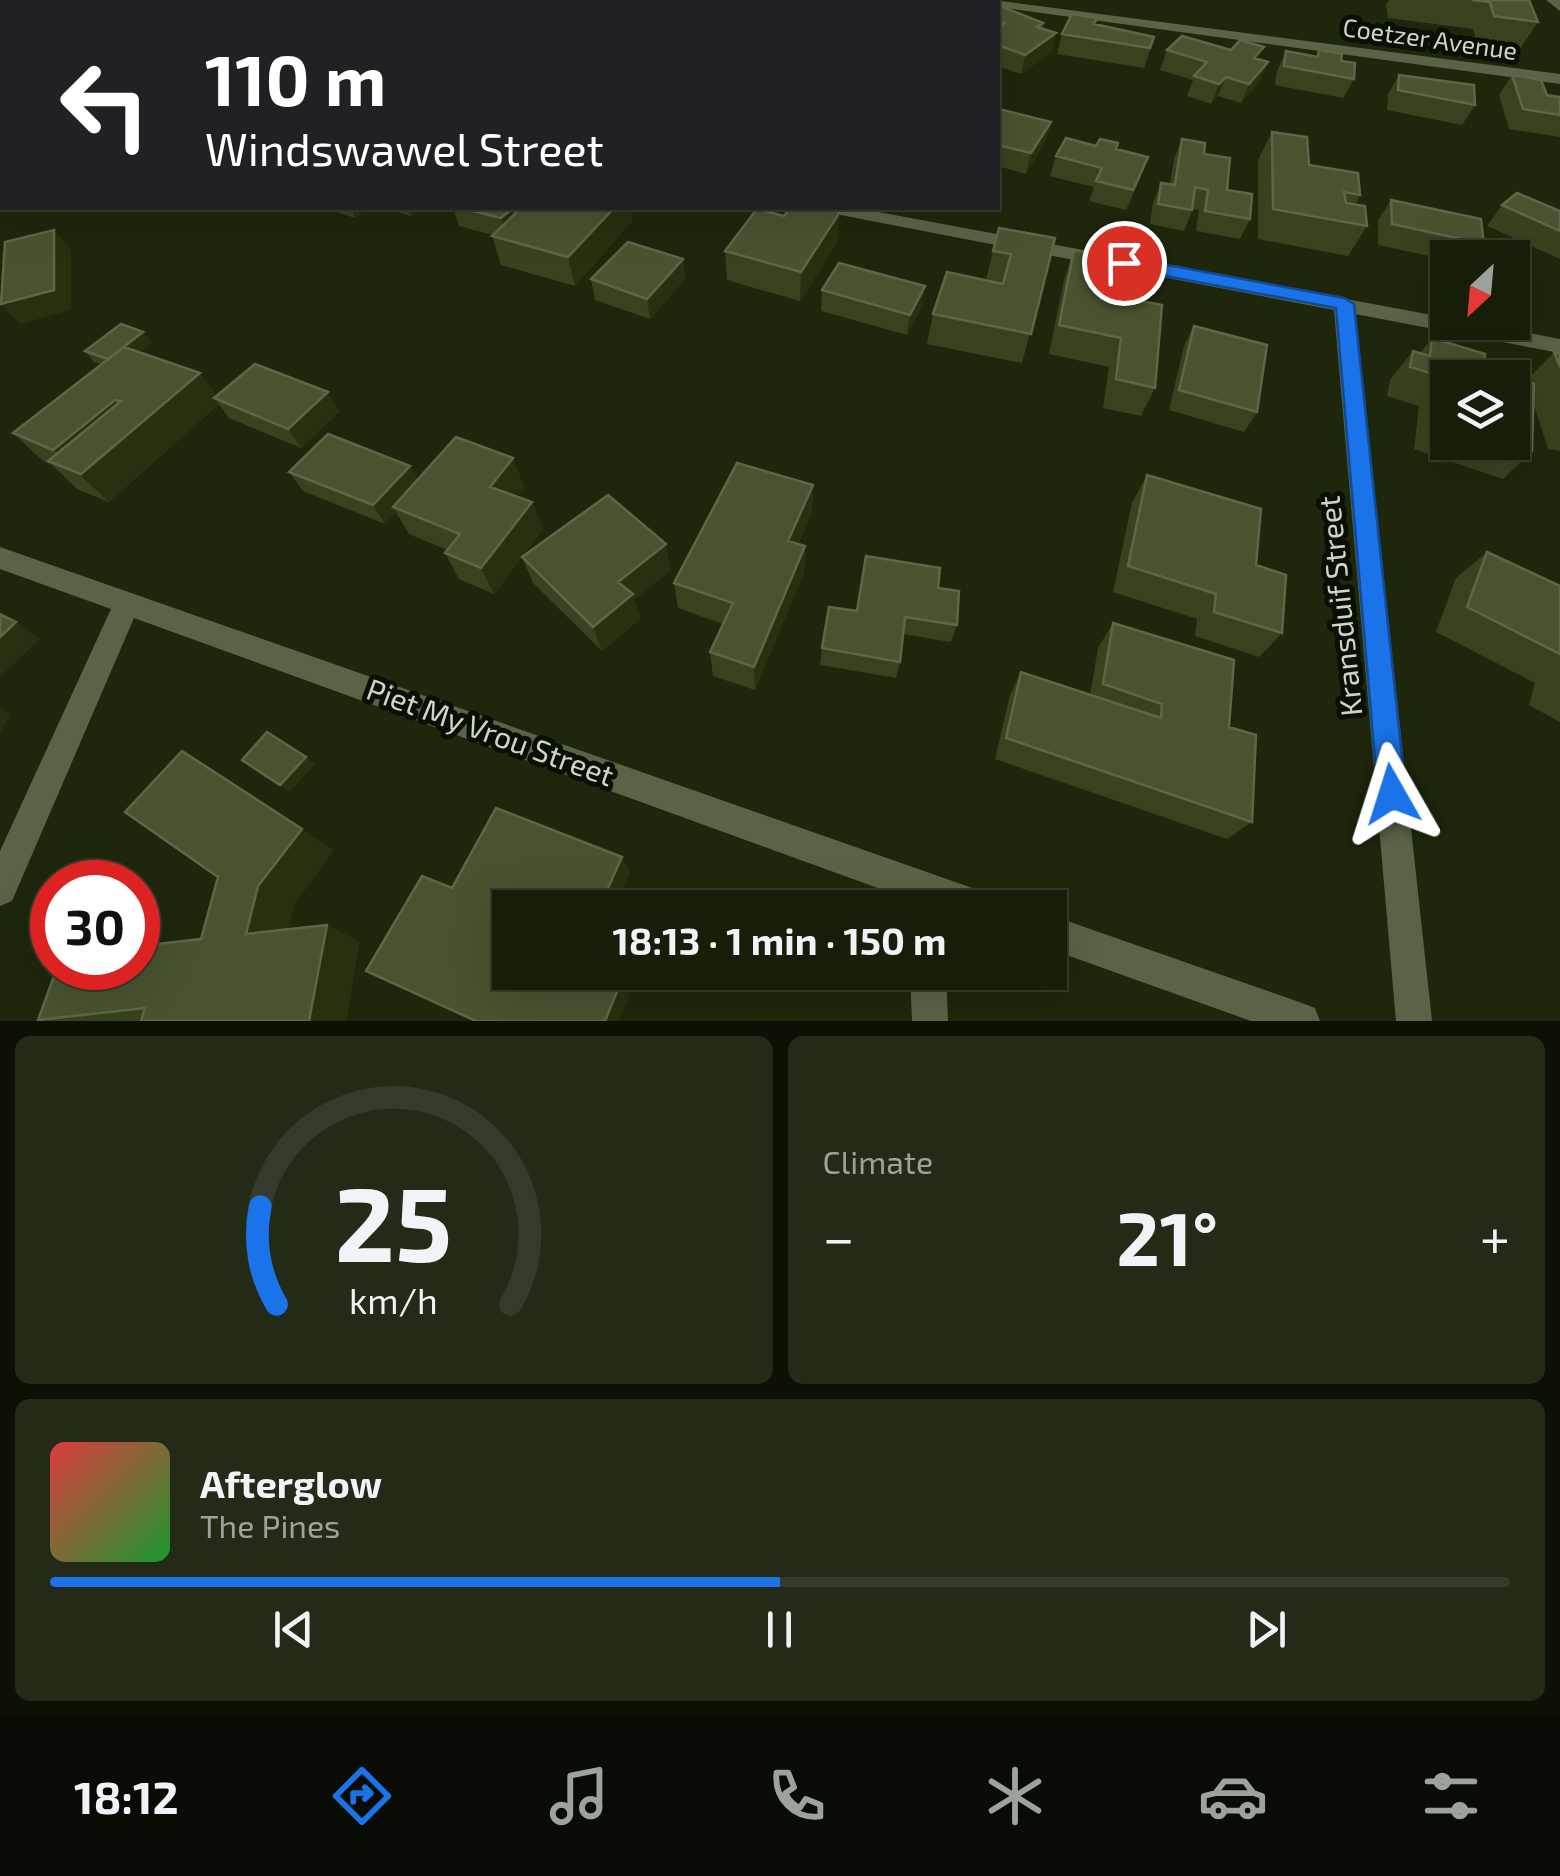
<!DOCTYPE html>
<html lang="en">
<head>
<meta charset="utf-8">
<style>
  :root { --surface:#161d09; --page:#232a17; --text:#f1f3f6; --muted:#9ea29c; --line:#353b2a; --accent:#1a73e8 }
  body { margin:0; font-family:"Exo 2",sans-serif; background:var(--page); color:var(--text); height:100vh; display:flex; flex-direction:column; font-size:38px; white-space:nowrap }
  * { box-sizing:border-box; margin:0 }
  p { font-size:32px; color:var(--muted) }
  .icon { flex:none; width:55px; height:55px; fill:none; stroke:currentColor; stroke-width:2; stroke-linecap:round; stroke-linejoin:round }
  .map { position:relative; height:1021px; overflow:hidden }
  .drawer { display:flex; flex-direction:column; gap:15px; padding:15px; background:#0c1005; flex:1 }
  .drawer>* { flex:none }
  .guide { position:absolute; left:0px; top:0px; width:1000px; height:210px; box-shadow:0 10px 40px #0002,0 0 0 2px var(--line); background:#202124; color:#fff; overflow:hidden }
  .needle { width:65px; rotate:206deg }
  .tools { position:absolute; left:1430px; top:240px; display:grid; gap:20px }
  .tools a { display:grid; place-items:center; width:100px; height:100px; border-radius:0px; background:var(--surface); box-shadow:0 10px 40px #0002,0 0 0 2px var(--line); font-size:50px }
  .speed { position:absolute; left:30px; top:860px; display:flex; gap:20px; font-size:50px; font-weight:700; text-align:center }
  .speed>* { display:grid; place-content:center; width:130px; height:130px; border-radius:50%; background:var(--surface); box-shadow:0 10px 40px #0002,0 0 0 2px var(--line); line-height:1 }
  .speed .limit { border:15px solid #d22; background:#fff; color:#111 }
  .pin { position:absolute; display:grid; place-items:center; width:85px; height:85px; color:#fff; margin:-42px; border:5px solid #fff; border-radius:50%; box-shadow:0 2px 10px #0007 }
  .me { position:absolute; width:110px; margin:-55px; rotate:354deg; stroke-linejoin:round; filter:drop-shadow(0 0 8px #0008) }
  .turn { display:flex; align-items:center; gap:35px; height:210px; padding:0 40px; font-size:45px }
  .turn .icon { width:130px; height:130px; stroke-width:2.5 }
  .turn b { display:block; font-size:70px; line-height:85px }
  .big { font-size:75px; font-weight:700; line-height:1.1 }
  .drawer .card { flex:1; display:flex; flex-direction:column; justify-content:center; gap:15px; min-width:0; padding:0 35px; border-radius:15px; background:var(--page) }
  .drawer .dial { align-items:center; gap:0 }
  .dial svg { height:260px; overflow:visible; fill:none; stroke:var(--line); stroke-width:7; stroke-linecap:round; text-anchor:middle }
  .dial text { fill:var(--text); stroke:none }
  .song { display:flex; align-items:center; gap:30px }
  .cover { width:120px; height:120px; border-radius:15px; background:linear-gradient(135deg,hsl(0 70% 55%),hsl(130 70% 35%)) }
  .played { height:10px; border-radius:5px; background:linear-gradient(90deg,var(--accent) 50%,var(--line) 50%) }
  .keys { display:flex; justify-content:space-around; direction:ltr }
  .heat { display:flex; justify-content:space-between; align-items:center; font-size:55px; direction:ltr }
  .drawer .tiles { flex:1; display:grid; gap:15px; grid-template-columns:1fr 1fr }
  .card:last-child { grid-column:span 2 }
  .trip { position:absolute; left:492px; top:890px; width:575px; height:100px; border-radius:0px; background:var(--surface); box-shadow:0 10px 40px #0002,0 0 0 2px var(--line); font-weight:700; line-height:100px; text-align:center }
  .dock { display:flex; height:160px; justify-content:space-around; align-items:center; background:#090c04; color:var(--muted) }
  .dock .icon { width:70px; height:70px }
  .dock .active { color:var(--accent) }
  .dock b { font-size:45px; color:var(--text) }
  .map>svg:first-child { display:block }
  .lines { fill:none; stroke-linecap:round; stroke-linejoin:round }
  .minor { fill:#596446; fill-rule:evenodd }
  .wall { fill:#37431e }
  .shaded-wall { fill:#26310f }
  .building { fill:#485330; stroke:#5d6747; stroke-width:2.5 }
  .route { fill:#1a73e8; stroke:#114b97; stroke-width:2.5 }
  .labels { text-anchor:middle; stroke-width:10; stroke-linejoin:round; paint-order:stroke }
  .far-street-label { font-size:25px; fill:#cfd5c5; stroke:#0a0e04 }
  .street-label { font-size:30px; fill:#cfd5c5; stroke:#0a0e04 }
</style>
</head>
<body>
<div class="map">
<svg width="1560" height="1021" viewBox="0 0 1560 1021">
  <rect width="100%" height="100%" fill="#1e270c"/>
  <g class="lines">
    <path class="minor" d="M107,0h27l2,2h-27z
      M993,0l567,74v10l-562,-77z
      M1546,0h14v11z
      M0,56l2,1v10l-2,-1z
      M821,208h36l591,110v4h25l87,17v14l-205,-39 77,707h-36l-62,-711 -504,-97z
      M0,547l981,344 12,5 5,12h-65l-799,-290 -122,283 -12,5v-55l111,-242 -111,-40z
      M1050,915l252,88 13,5 5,13h-69l-201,-72z
      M910,972h36l2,49h-36z"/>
  </g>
  <path class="wall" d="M0,0h60l1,2h-59v49l-2,-1z
    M205,0h64l-4,2h-47z
    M271,0h107l1,2h-107z
    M685,0h74v2h-73z
    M1389,0h140l9,22 -18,27 -43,-6 -4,-14 -85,-11 -2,-13z
    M998,5l45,18 -1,6 14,4 -5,19 -30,22 -23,-8z
    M1062,34l92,3 -10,31 -87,-14z
    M1167,50l92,9 9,3 -8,19 -19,22 -23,-7 -7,8 -24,-8 6,-16 -33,-10z
    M1319,50l22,11 13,18 -11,19 -68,-13 2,-14 9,-20 30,6z
    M1399,75l76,30 -13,20 -75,-15 1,-16z
    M1512,75l35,20 13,2v40l-51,-8 -10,-34z
    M998,118l53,4 -6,20 -19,32 -28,-8z
    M1272,132l37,33 51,30 -5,10 12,21 -19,30 -90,-17v-79z
    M1182,139l22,15 23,36 23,29 -10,20 -44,-8 3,-21 -6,-1 -9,22 -34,-7 3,-21 8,-20 9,1 4,-25z
    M1096,146l20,3 25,28 -15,33 -37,-9 5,-14 -44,-11 6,-20z
    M1391,200l93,44 -10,14h-26v2l-70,-15v-25z
    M1502,205l58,6v48l-73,-33z
    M329,208h39l-13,10 -24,-8z
    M384,208h37l-10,8z
    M453,208h177l2,13 -57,65 -74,-21 -9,-29 1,-1 -34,-9z
    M805,208h31l2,33 -38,60 -73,-21 -2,-29 59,-35z
    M1055,238l-33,125 -95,-19 6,-30 53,-34 7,-29z
    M1074,250l42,46 39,92 -14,28 -38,-8 6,-41 -60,-13 15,-74z
    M683,259l2,20 -35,40 -55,-19 -4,-21z
    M822,290l100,16 -15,29 -86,-24z
    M1194,326l63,86 -13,20 -75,-22 15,-64z
    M1432,338l16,40v64h64l14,-61 28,-29 6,1v98l-12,-2 -15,-47 -1,49 -29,28 -89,-30 5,-43 -32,-10 3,-16 23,-29 7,2z
    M152,342l-13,10 78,44 123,15 -39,37 -72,-30 -10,-14 -110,98 -32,-13 -25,-24 -9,-4 -30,-28 88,-69 -7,-2 -9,-11z
    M410,466l8,14 106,6 -8,10 16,6 11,27 -49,65 -35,-15 -14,-26 2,-3 -38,-16 -13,-22 -11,12 -82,-33 -14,-19z
    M1147,475l109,90 26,68 -23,24 -64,-21 2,-17 -84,-27 19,-89z
    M813,485l-1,27 -14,32 7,2 -1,26 -49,118 -42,-14 -3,-24 13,-28 -45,-16 -4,-25z
    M1487,552l73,34v136l-31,-17 6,-22 -99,-51 20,-54z
    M522,557l149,13 -37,30 6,19 -38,32 -69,-68z
    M938,588l19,37 -6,17 -48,-8 -3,28 -4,16 -76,-13 2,-17 35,-37z
    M1113,623l116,104 23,95 -25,17 -232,-80 15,-64 11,-23 69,23 8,-47z
    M334,850l-40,54 -6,26 71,11 -13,80h-300l-8,-1 163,-81z"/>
  <path class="shaded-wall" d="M36,0h24l1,2h-27z
    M250,0h19l-4,2h-14z
    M1056,33l-5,19 -30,22 4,-19z
    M1268,62l-8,19 -19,22 8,-19z
    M1226,77l-8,19 -7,8 8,-20z
    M1051,122l-6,20 -19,32 5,-21z
    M351,208h17l-13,10z
    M407,208h14l-10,8z
    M513,208h28l-34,30 -6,-20z
    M614,208h16l2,13 -57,65 -7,-29z
    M830,208h6l-1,11 5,-7 -2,29 -38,60 1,-29z
    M54,230l17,20v60l-51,14 -19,-20z
    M683,259l2,20 -35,40 -3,-20z
    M925,286l-3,20 -15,29 3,-20z
    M143,332l9,10 -35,27 -9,-10z
    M200,373l20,27 -6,-2 5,6 -110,98 -56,-52 62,-50 23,26z
    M328,392l12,19 -39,37 -13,-19z
    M513,458l11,28 -22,28 -12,-27z
    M410,466l10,19 -27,22 3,5 -11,12 -12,-19z
    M813,485l-1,27 -24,55v-26z
    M532,502l11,27 -49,65 -13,-26z
    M666,544l5,26 -37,30 6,19 -38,32 -9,-24 25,-45z
    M805,546l-1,26 -49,118 -1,-23z
    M16,622l24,17 -40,38v-40z
    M0,709l10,6 -10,18z
    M306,757l9,7 -25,28 -10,-7z
    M302,829l32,21 -40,54 -10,46 -38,-16 12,-48z
    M622,857l8,16 -15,35h-16z
    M327,925l32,16 -13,80h-37z
    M625,972h4l7,8 -17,41h-14z"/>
  <path class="building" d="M334,0h42l-4,2h-42z
    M767,0h77l-3,2h-64z
    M1472,0h57l9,22 -44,-6 -4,-14z
    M998,5l45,18 -6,4 19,6 -31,22 -27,-10 2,-3 -2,-1v-13l6,-5 -6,-2z
    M0,8h2v13l-2,2z
    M1072,14l25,4 -3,6 60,13 -4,11 -88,-14z
    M1182,36l49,14 9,-10 24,7 -10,11 14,4 -19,22 -23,-7 -7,7 -25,-8 13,-14 -40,-12z
    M1319,50l23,4 -1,7 14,2 -1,16 -70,-13 2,-15 32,6z
    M1399,75l75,10 1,20 -77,-15z
    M1512,75l29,5 6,15 13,2v18l-37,-6z
    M1003,110l48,12 -20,31 -33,-8v-27z
    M1272,132l35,5 2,28 49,8 2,22 -16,-3 2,11 19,3 2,20 -94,-17z
    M1066,138l30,8 4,-7 18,4 -2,6 32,8 -15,33 -37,-9 6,-13 -46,-12z
    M1182,139l23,4 -1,11 26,4 -3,32 25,4 -2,25 -45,-8 3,-21 -13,-3 -3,23 -34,-6 3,-21 14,2z
    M1517,193l43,18v20l-58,-26z
    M1391,200l90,19 3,25 -92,-20z
    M460,208h53l-12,10z
    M521,208h93l-46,49 -76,-21z
    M790,208h40l-1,2 11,2 -39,60 -76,-21 32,-42 27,7z
    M999,228l56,10 -24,96 -98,-20 14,-42 56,12 8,-30 -18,-3z
    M54,230v60l-53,14 4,-62z
    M628,242l55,17 -36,40 -56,-20z
    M1074,250l47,9 -5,37 46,9 -7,83 -39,-9 5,-41 -62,-13z
    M839,263l86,23 -15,29 -88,-25z
    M121,324l22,8 -35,27 -23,-8z
    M1194,326l73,19 -10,67 -78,-22z
    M1432,338l53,16 -1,16 26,8h-62v46l-9,-3 4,-44 -33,-10 3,-16 17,5z
    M124,347l76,26 -119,101 -33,-13 73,-60 -6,-1 -62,50 -40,-17z
    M1554,352l6,1v14z
    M255,364l73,28 -40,37 -74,-31z
    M1512,378l22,6 -2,67 -25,-9h5z
    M328,434l82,32 -37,39 -84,-33z
    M456,437l57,21 -23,29 42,15 -51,66 -36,-15 15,-19 -67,-27z
    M737,463l76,22 -25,56 17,5 -51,121 -44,-15 23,-49 -59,-20z
    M1147,475l114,34 -5,56 30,10 -4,58 -68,-21 2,-18 -88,-28z
    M608,495l58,49 -48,38 15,12 -40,33 -71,-70z
    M1487,552l73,34v68l-93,-47z
    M866,556l74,12 -2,20 21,3 -2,34 -52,-8 -5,45 -78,-14 7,-41 28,4z
    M0,614l16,8 -16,15z
    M1113,623l121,37 -5,67 27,8 -4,87 -246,-84 15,-66 140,46 1,-14 -59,-20z
    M267,732l39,25 -26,28 -38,-25z
    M182,751l120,78 -44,57 -12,48 81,-9 -18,96h-168l4,-13 -107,12 19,-52h81v-22l63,-7 17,-62 -93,-65z
    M496,808l126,49 -23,51h-89v64h115l-20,49h-129l-110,-50 56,-95 30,12z"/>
  <path class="route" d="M1124,257l220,41 10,6 52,490 -4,11 -10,4 -10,-4 -4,-11 -42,-486 -218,-41v-8z"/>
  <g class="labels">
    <g class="far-street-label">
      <text transform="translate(1430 39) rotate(8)" y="9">Coetzer Avenue</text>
    </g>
    <g class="street-label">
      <text transform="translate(1341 606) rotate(-96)" y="10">Kransduif Street</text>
      <text transform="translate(490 733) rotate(20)" y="10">Piet My Vrou Street</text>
    </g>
  </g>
</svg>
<div class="tools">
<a><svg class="needle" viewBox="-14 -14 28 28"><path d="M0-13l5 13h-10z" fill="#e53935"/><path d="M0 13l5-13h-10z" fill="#9ea29c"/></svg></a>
<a><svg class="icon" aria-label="layers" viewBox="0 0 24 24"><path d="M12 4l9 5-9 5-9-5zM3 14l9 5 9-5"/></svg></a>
</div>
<div class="speed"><div class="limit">30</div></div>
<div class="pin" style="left:1124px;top:263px;background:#d93025"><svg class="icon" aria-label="arrive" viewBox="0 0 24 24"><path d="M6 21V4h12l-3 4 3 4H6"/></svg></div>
<svg class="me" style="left:1392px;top:794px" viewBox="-20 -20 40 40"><path d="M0-17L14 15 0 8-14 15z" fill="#1a73e8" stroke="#fff" stroke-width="4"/></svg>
<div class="trip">18:13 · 1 min · 150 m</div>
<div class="guide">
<div class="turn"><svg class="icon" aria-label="left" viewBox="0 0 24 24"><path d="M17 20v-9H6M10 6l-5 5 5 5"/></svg><div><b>110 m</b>Windswawel Street</div></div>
</div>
</div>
<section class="drawer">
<div class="tiles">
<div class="card dial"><svg viewBox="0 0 100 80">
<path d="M14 69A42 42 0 1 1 86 69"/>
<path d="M14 69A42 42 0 0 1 9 39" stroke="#1a73e8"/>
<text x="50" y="56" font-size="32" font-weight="700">25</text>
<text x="50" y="72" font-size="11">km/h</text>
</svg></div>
<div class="card"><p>Climate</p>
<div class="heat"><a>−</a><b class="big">21°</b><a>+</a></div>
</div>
<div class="card">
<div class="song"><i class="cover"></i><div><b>Afterglow</b><p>The Pines</p></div></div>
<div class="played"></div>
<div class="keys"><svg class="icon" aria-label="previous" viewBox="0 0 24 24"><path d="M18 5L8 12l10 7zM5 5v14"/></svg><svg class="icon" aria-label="pause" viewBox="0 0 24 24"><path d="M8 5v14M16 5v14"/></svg><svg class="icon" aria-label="next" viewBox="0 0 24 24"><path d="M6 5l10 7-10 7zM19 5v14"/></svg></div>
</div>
</div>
</section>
<nav class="dock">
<b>18:12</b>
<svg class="icon active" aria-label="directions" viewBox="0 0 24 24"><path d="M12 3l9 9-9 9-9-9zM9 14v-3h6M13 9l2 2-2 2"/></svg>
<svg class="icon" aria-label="music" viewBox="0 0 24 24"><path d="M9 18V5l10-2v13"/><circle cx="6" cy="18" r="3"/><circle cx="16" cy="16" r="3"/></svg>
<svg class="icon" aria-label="phone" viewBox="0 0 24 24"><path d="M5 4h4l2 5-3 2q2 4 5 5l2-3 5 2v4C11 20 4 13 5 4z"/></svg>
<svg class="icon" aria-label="climate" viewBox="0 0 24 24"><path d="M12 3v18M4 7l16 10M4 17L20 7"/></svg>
<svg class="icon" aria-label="car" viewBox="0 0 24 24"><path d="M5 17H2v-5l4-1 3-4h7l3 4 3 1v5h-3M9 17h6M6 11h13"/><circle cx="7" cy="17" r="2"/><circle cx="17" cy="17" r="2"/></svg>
<svg class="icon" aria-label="filters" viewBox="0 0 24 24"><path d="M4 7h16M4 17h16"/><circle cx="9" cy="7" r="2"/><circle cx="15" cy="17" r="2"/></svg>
</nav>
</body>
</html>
